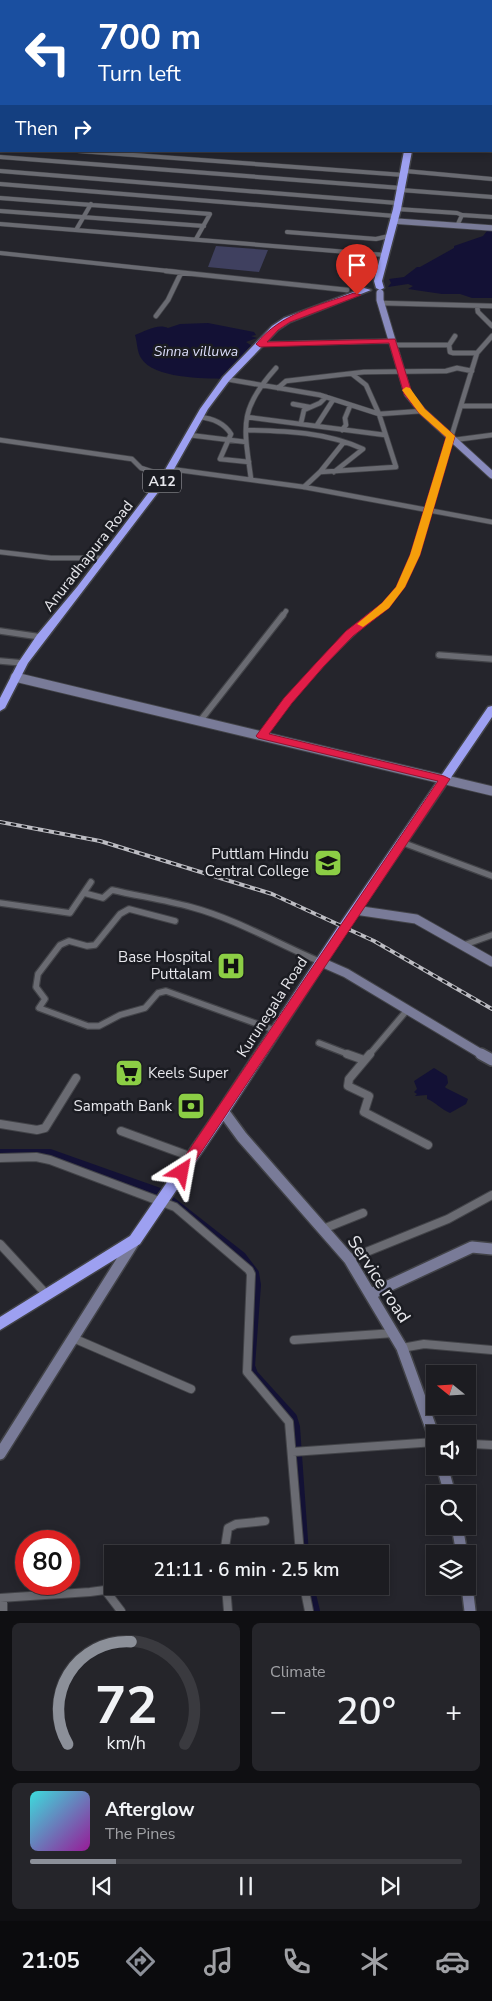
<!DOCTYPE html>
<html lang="en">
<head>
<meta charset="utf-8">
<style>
  :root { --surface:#1c1c21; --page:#25252a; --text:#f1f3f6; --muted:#a0a1a5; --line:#3a3a3f; --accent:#8c9099 }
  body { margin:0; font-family:"Nunito Sans",sans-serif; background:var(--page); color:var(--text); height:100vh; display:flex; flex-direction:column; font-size:19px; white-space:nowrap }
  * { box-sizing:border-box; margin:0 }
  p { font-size:16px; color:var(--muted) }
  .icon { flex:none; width:28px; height:28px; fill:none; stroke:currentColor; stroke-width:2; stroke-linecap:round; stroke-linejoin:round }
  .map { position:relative; height:1611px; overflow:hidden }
  .panel { display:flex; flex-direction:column; gap:12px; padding:12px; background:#0f0f12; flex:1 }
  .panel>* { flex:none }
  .hud { position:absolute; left:0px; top:0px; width:492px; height:152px; box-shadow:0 2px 8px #0003,0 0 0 1px var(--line); background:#1a4fa0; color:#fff; overflow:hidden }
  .needle { width:32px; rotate:288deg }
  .buttons { position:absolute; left:426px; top:1365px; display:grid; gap:10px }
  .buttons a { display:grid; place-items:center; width:50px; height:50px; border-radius:0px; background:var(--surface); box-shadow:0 2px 8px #0003,0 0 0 1px var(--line); font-size:25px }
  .speed { position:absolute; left:15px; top:1530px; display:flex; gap:10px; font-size:25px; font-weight:700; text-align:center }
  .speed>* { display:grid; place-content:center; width:65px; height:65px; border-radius:50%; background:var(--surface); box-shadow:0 2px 8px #0003,0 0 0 1px var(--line); line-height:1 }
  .speed .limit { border:8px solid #d22; background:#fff; color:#111 }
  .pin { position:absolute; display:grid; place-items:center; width:42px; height:42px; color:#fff; margin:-51px -21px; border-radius:50% 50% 50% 0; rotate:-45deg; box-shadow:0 0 5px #0007 }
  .pin .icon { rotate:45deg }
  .me { position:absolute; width:55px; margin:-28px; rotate:34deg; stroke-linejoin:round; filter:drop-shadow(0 0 4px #0008) }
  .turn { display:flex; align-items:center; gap:18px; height:105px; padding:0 15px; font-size:22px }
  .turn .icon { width:65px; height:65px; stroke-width:2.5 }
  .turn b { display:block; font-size:35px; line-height:42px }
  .then { display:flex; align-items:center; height:48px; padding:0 15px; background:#0003; gap:10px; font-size:19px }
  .big { font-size:38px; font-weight:600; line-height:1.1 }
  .panel .card { flex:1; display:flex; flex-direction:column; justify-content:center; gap:8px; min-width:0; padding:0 18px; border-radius:8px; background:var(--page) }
  .panel .dial { align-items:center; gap:0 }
  .dial svg { height:130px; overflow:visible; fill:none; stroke:var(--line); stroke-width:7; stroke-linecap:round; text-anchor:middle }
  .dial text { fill:var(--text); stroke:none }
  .song { display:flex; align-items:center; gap:15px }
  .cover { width:60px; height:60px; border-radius:8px; background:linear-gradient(135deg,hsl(180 70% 55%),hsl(300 70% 35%)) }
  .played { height:5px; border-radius:2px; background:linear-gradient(90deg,var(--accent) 20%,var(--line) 20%) }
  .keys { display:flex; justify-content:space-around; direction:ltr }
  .heat { display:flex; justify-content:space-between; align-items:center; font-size:28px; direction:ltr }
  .panel .tiles { flex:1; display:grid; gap:12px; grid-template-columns:1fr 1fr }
  .card:last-child { grid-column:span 2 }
  .trip { position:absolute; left:104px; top:1545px; width:285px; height:50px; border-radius:0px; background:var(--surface); box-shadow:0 2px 8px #0003,0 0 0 1px var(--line); font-weight:600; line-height:50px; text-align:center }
  .dock { display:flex; height:80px; justify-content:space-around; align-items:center; background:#0b0b0d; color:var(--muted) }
  .dock .icon { width:35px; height:35px }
  .dock .on { color:var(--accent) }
  .dock b { font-size:22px; color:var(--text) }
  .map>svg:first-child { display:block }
  .green { fill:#3f405f }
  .water { fill:#131135 }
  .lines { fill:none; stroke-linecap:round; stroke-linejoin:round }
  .canal { stroke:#131135; stroke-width:8 }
  .street-far3-casing { stroke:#424348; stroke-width:5 }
  .street-far2-casing { stroke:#424348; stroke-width:6 }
  .street-far1-casing { stroke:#424348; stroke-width:8 }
  .street-casing { stroke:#424348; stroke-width:10 }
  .secondary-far2-casing { stroke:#424348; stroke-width:7 }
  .secondary-far1-casing { stroke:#424348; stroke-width:11 }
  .secondary-casing { stroke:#424348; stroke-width:14 }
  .primary-casing { stroke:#424348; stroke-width:9 }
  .highway-casing { stroke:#424348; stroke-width:3 }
  .street-far3 { stroke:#6a6b72; stroke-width:4 }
  .street-far2 { stroke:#6a6b72; stroke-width:4.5 }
  .street-far1 { stroke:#6a6b72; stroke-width:5.5 }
  .street { stroke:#6a6b72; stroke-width:8 }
  .secondary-far2 { stroke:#797b98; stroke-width:5.5 }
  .secondary-far1 { stroke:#797b98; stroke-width:9 }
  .secondary { stroke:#797b98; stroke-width:11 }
  .primary { stroke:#898bbe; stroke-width:7 }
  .highway { fill:#9da0f1; fill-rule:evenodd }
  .rail-casing { stroke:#bcbcc2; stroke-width:4 }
  .rail { stroke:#1b1c22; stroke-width:2; stroke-dasharray:5.5; stroke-linecap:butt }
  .route { fill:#e11d48; stroke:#92132f }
  .slow { fill:#f59e0b }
  .labels { text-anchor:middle; stroke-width:5; stroke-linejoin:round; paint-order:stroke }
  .far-water-label { font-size:14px; font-style:italic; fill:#dddffc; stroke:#1b1c22 }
  .shield { fill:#1b1c22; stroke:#aaaaaf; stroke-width:1 }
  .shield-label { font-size:14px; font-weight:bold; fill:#e7e7ec }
  .street-label { font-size:15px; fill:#e7e7ec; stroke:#1b1c22 }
  .poi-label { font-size:15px; fill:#e7e7ec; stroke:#1b1c22; text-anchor:end }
  .near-street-label { font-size:18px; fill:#e7e7ec; stroke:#1b1c22 }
</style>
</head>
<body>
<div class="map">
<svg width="492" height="1611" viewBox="0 0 492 1611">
  <rect width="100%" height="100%" fill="#25252c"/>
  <path class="green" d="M216,246l52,4 -9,22 -51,-5z"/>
  <path class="water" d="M487,231h5v67h-20l-12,-4h-18l-34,-5 5,-3 -5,-2 -20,3 3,-4 -2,-4 15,-2 13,-10h3l34,-19v-2l29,-10z
    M208,323l46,9 2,3 -5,1 6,2 -11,4 6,4 -1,4 -26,29c-22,-1 -71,0 -84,-21 -4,-6 -4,-17 -6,-23 10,-4 23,-12 33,-7l12,-4z
    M434,1068l13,8 1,7 -3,4 1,1 22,11 -2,5 -16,9c-10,-4 -14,-11 -23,-14v-4l-12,1 2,-2 -3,-2 3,-3 -3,-8z"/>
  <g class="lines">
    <path class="canal" d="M0,1153h50l110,39
      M168,1198l74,58 13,17 2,12 -6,81 3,8 39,43 3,10 9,127
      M310,1586l6,25"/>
    <defs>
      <path id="street-far3" d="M458,0l20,1
        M79,151l325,24
        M0,157l401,31
        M0,171l397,32
        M405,171l87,8
        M0,184l395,32
        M401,190l91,7
        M0,198l210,16 -14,25
        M397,209l60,4 5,2 -5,11
        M0,211l204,15
        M462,215l30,2
        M0,224l385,31
        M76,230l15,-26
        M287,232l89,7 13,-3
        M0,253l178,19"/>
      <path id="street-far2" d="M166,271l181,19
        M380,303l112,3
        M477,306l1,6 14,14
        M156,316l12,-16 13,-27
        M260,344l132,-3
        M393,345h56l1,7 3,1h24
        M449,345l6,-9
        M226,379l94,16 59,19 43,-3
        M278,388l8,-7 78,-9 82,-1 11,-3 15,3
        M293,404l16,3
        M462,406h30
        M199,417c12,1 25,6 32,17l-11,25 29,3
        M247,417l138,18
        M301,423l3,-13 16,-7 6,-6
        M317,425l16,-25
        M247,430c40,1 79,2 116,19l-29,23
        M342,430l4,-5 -1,-7 5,-12
        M189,435l57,7
        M0,440l132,19 9,9 25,8
        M454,440l38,-5
        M171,469l133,18 188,35
        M320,472l24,-30
        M251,479c-7,-53 -13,-69 25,-111
        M304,487l16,-15 76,-5 -17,-53 -13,-29 -14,-11
        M0,552l51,6h52
        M282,617l4,-6
        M371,617l14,-12 15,-18 15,-32 62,-202 15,-17"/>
      <path id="street-far1" d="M0,631l41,6
        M439,655l53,4
        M0,661l23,2
        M200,721l83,-106
        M262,735c33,-44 68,-84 110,-120
        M401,842l91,34
        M84,893l19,5 9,-8c26,6 53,10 79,17 45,12 87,37 130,55
        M0,903l70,10 21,-31
        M175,921l-46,-12 -9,5 -25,31 -8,1 -18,-5 -9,4 -22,29 -2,13 9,12 -6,9 49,18h11l21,-11 25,-7 13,-15 8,-2 111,40
        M464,945l28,-10
        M319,1043l31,12
        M369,1055l39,-46"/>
      <path id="street" d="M347,1054l17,6
        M370,1054l-21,25 -1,7 21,10 -5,16 64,33
        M0,1124l37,6 8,-2 31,-50
        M121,1131l71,26
        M0,1158l36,-1 14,3 125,47 74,63 2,4 -4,98 42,50 11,132
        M323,1229l40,-16
        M0,1244l47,51
        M349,1259l99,-40 44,-24
        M73,1338l118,51
        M294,1340l100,-7
        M402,1348l22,-4 68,6
        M447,1434h8
        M468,1441l5,3 19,1
        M292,1452l143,-10
        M224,1554l4,-26 8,-4 29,-3
        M226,1586l2,25
        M304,1586l5,25
        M105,1590l16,21
        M0,1598l90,-6 15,-2 7,-6
        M3,1598v13"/>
      <path id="secondary-far2" d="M394,221l98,7"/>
      <path id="secondary-far1" d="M15,677l477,114
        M355,910l61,9 76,43
        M321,962l25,11 137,82"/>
      <path id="secondary" d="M481,1054l11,6
        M223,1111l19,26 107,122 53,89 33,91
        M371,1294l101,-47 20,2
        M0,1454l133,-211
        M442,1466l8,28
        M457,1526l5,28
        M467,1586l3,25"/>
      <path id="primary" d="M380,293v7l28,94 14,17 70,64"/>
      <path id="highway" d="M437,0h6v1h-6z
        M404,151h8l-11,58 -19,72 2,7 -4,2 -4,-2 -2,-7 19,-72z
        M364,288l7,2 -81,32 -12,8 -49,51 -21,28 -39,69 -141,185 -23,45 -5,3v-13l18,-35 19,-28 40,-48 85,-112 38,-66 23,-32 49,-51 12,-8z
        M492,706v11l-145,214 -119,183 -88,130 -140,86v-13l130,-81 88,-128 121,-183 149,-218z"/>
    </defs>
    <use href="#street-far3" class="street-far3-casing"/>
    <use href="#street-far2" class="street-far2-casing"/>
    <use href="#street-far1" class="street-far1-casing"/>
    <use href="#street" class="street-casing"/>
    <use href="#secondary-far2" class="secondary-far2-casing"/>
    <use href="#secondary-far1" class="secondary-far1-casing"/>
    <use href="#secondary" class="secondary-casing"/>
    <use href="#primary" class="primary-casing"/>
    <use href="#highway" class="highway-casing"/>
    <use href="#street-far3" class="street-far3"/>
    <use href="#street-far2" class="street-far2"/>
    <use href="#street-far1" class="street-far1"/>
    <use href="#street" class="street"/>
    <use href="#secondary-far2" class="secondary-far2"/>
    <use href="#secondary-far1" class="secondary-far1"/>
    <use href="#secondary" class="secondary"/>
    <use href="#primary" class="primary"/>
    <use href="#highway" class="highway"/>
    <defs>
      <path id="rail" d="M0,822l100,19 172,53 102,47 118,68"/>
    </defs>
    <use href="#rail" class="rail-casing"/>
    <use href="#rail" class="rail"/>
  </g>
  <path class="route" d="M354,293l7,2 -71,27 -12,8 -11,12 128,-3 17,54 13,16 30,27 -35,119 -15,32 -16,21 -36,28 -29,30 -32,37 -23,31 175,42 6,3 -264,396h-9l-2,-3 2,-4 261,-387 -180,-43 -2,-2 28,-38 33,-36 29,-31 36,-28 14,-16 14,-32 36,-118 -27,-24 -15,-19 -15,-51 -129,4 -4,-3c25,-31 62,-38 98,-51z"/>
  <path class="slow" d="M406,387l4,1 15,21 30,27 -35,119 -15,32 -16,21 -26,19 -6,-3 25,-21 14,-16 14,-32 36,-118 -27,-24 -17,-23z"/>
  <defs>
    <symbol id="school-square" viewBox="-11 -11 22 22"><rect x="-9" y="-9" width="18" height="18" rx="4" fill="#8cce45" stroke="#1b1c22"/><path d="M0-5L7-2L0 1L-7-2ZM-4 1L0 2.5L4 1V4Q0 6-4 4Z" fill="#111"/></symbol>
    <symbol id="hospital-square" viewBox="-11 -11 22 22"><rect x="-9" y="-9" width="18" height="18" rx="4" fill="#8cce45" stroke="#1b1c22"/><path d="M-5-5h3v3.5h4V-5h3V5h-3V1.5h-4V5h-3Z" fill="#111"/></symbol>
    <symbol id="supermarket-square" viewBox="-11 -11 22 22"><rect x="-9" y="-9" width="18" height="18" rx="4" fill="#8cce45" stroke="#1b1c22"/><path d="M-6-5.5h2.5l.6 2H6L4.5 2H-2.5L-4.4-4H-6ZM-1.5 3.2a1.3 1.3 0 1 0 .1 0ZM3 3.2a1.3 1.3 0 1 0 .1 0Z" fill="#111"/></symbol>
    <symbol id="bank-square" viewBox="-11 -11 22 22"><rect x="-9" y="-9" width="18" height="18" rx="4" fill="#8cce45" stroke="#1b1c22"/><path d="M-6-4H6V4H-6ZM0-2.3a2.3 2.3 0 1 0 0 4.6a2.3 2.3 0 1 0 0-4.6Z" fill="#111"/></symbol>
  </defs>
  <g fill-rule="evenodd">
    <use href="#school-square" x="312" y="847" width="32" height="32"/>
    <use href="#hospital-square" x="215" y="950" width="32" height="32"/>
    <use href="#supermarket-square" x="113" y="1057" width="32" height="32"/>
    <use href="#bank-square" x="175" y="1090" width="32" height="32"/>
  </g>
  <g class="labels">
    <g class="far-water-label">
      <text x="196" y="356">Sinna villuwa</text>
    </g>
    <rect class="shield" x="143" y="469.5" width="38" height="23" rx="4"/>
    <g class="shield-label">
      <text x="162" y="486">A12</text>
    </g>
    <g class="street-label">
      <text transform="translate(88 556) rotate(-52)" y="5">Anuradhapura Road</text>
      <text transform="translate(272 1007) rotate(-57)" y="5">Kurunegala Road</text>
    </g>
    <g class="poi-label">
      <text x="309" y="859">Puttlam Hindu<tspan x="309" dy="17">Central College</tspan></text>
      <text x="212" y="962">Base Hospital<tspan x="212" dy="17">Puttalam</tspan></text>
      <text x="148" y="1078" text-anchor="start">Keels Super</text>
      <text x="172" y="1111">Sampath Bank</text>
    </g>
    <g class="near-street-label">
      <text transform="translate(379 1279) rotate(57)" y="6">Service road</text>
    </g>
  </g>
</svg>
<div class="buttons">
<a><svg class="needle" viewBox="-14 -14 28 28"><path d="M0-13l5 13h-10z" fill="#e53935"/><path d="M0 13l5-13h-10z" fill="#a0a1a5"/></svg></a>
<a><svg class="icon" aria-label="sound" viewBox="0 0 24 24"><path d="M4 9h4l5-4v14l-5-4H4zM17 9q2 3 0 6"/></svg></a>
<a><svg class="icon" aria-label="search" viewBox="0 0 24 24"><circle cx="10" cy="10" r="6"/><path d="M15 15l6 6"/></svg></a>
<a><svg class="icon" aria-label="layers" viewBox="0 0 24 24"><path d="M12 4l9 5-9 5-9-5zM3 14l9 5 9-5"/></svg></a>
</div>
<div class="speed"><div class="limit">80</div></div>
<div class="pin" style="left:357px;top:295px;background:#d93025"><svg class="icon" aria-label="arrive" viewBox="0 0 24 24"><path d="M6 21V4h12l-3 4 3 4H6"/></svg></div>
<svg class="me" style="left:182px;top:1172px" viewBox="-20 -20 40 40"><path d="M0-17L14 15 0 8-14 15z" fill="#e11d48" stroke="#fff" stroke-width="4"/></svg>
<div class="trip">21:11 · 6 min · 2.5 km</div>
<div class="hud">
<div class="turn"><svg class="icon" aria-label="left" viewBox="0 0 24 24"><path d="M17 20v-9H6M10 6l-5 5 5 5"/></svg><div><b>700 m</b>Turn left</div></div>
<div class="then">Then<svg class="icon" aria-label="right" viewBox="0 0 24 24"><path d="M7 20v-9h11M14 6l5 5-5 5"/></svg></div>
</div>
</div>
<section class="panel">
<div class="tiles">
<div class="card dial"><svg viewBox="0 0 100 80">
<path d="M14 69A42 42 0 1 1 86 69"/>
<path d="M14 69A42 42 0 0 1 53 6" stroke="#8c9099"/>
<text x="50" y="56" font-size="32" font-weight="700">72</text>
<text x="50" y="72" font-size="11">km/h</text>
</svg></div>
<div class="card"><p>Climate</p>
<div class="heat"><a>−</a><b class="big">20°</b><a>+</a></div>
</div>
<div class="card">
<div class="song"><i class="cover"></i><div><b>Afterglow</b><p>The Pines</p></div></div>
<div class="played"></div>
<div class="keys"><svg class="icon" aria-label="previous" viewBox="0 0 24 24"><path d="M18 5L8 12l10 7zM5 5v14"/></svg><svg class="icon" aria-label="pause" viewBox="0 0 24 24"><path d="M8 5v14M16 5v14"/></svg><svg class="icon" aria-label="next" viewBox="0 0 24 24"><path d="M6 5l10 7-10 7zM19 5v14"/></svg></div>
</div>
</div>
</section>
<nav class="dock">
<b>21:05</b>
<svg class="icon on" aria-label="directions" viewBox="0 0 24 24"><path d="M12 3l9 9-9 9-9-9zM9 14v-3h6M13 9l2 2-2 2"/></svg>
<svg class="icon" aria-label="music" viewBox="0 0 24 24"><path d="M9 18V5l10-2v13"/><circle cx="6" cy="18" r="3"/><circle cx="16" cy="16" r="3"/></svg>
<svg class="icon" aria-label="phone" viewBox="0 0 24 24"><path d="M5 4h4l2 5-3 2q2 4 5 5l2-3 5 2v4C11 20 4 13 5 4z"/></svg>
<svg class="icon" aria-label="climate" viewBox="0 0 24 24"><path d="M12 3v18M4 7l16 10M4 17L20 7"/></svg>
<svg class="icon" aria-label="car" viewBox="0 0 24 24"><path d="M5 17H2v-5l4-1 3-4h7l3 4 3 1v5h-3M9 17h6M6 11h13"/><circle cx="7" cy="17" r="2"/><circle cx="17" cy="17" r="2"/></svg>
</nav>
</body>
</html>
